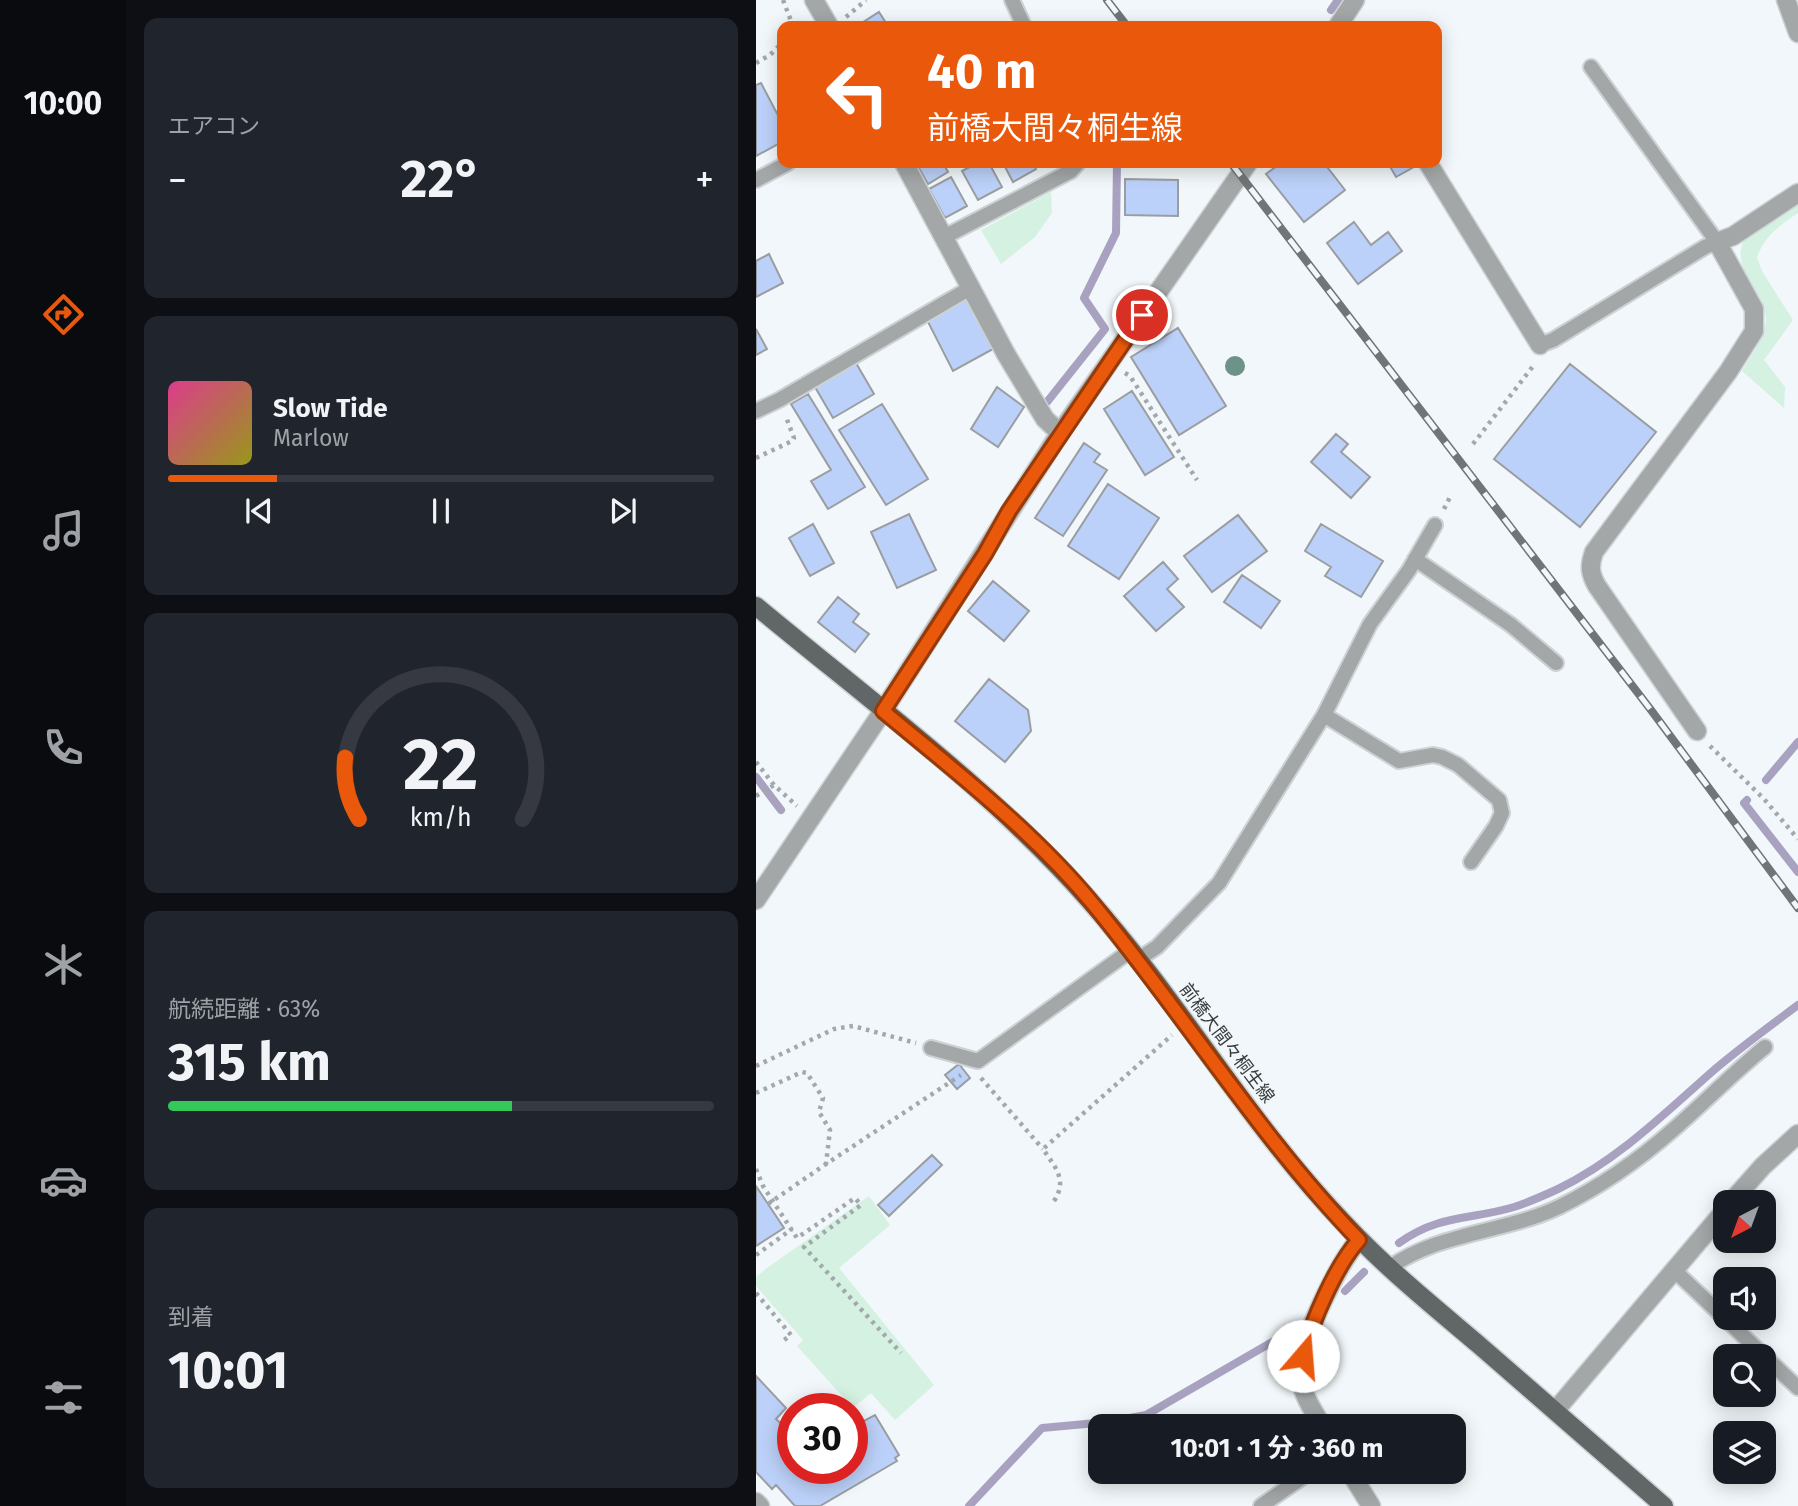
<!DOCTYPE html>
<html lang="ja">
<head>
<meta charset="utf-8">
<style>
  :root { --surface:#171b24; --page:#20242c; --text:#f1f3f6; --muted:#9ea1a6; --line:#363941; --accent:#ea580c }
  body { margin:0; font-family:"Fira Sans","Noto Sans JP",sans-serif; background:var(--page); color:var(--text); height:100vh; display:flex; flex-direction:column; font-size:26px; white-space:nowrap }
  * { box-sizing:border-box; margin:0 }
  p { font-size:23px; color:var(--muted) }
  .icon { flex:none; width:38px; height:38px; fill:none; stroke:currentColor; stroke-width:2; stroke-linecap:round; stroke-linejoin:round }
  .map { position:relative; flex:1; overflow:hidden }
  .details { display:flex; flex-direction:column; gap:18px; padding:18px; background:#0d0f14; width:630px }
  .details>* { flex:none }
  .hud { position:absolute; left:21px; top:21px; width:665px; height:147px; border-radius:14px; box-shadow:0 4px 18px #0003; background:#ea580c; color:#fff; overflow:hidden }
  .needle { width:46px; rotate:221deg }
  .fabs { position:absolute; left:957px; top:1190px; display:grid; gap:14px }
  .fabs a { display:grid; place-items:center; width:63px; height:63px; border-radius:14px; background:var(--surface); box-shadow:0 4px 18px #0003; font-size:35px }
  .speed { position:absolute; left:21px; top:1393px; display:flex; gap:14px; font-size:35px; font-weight:700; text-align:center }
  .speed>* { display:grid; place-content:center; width:91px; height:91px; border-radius:50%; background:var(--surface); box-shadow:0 4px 18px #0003; line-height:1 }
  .speed .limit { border:10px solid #d22; background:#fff; color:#111 }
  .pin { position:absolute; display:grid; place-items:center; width:60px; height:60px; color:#fff; margin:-30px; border:4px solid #fff; border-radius:50%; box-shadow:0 2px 7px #0007 }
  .me { position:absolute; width:77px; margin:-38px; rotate:18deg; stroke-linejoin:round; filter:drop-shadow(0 0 5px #0008) }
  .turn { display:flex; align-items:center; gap:24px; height:147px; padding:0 35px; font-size:32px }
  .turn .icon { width:91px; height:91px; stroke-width:2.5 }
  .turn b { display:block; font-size:49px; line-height:60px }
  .big { font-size:52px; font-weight:700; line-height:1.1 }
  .details .tile { flex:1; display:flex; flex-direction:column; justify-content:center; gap:10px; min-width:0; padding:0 24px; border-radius:14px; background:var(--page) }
  .details .dial { align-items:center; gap:0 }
  .dial svg { height:182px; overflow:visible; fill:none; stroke:var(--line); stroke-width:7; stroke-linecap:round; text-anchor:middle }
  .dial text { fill:var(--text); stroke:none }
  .song { display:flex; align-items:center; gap:21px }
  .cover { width:84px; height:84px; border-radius:10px; background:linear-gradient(135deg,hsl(330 70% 55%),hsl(60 70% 35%)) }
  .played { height:7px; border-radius:4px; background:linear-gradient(90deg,var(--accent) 20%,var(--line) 20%) }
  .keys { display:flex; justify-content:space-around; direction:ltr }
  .heat { display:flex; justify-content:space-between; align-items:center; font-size:38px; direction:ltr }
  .charge { height:10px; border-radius:5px; background:linear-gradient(90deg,#34c759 63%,var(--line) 0) }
  .trip { position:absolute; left:332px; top:1414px; width:378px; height:70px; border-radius:14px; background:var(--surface); box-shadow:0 4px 18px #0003; font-weight:700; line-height:70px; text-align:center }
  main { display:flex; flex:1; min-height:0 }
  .dock { display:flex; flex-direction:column; width:126px; justify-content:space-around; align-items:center; background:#090b0e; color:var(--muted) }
  .dock .icon { width:49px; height:49px }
  .dock .current { color:var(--accent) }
  .dock b { font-size:32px; color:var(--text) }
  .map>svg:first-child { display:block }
  .green { fill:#d4f1e1 }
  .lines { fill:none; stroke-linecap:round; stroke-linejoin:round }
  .stream { stroke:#a8a2c0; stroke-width:8 }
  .building { fill:#bcd1f9; stroke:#9a9da1; stroke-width:2 }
  .service-casing { stroke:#ccd2d4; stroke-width:18 }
  .minor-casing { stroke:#ccd2d4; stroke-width:21 }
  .tertiary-casing { stroke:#ccd2d4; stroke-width:21 }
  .primary-casing { stroke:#ccd2d4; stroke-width:21 }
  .path { stroke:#a3a8aa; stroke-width:4.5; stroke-dasharray:3.5 5; stroke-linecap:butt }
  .service { stroke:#a4a7a7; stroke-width:14 }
  .minor { stroke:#a4a7a7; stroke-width:18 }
  .tertiary { stroke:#a4a7a7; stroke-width:18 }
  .primary { stroke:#616666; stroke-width:18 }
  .rail-casing { stroke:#717577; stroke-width:8 }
  .rail { stroke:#f1f7fa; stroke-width:5; stroke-dasharray:16; stroke-linecap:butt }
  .tree { fill:#6d9388 }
  .route-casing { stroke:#983908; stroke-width:18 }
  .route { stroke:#ea580c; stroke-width:12 }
  .labels { text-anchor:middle; stroke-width:5; stroke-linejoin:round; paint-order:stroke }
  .street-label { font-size:18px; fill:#393c3d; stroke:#f1f7fa }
</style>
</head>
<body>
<main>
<nav class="dock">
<b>10:00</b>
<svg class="icon current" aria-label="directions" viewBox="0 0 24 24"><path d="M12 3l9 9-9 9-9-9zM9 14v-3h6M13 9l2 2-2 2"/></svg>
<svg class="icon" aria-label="music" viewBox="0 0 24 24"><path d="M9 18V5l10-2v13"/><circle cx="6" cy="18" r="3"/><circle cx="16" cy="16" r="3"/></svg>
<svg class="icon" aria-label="phone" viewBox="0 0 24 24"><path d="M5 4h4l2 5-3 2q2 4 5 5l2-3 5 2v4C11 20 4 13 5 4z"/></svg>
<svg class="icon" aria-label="climate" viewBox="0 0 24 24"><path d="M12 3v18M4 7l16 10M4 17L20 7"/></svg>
<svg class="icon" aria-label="car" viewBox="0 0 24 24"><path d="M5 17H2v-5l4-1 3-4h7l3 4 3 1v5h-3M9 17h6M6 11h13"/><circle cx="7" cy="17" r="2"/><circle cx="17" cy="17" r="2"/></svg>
<svg class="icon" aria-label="filters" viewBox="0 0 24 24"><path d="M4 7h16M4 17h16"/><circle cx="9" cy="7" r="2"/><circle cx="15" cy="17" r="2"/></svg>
</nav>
<section class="details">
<div class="tile"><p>エアコン</p>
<div class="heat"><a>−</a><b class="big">22°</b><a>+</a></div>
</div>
<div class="tile">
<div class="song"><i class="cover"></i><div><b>Slow Tide</b><p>Marlow</p></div></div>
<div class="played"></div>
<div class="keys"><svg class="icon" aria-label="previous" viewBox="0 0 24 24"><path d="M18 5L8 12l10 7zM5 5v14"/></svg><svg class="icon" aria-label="pause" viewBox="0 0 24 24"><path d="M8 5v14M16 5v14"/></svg><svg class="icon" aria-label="next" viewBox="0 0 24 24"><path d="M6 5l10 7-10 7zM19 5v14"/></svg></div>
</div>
<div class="tile dial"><svg viewBox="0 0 100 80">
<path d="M14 69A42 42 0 1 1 86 69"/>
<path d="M14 69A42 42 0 0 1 8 42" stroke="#ea580c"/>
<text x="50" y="56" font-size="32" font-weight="700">22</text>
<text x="50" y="72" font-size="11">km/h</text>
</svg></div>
<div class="tile"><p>航続距離 · 63%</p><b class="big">315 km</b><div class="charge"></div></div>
<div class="tile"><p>到着</p><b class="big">10:01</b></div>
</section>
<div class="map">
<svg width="1042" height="1506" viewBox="0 0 1042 1506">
  <rect width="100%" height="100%" fill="#f1f7fa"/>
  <path class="green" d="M295,192l1,21 -17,24 -34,27 -20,-34z
    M1042,203v10c-18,12 -35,24 -41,45l6,15 30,47 -29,40 21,27 -1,21 -42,-37c8,-14 22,-32 24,-49 2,-31 -35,-48 -23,-80z
    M113,1196l21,29 -51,43 95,117 -39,35 -24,-27 -18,15 -56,-62 6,-6 -47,-54v-9l11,-9z"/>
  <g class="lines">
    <path class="stream" d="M575,10l7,-10
      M291,402l58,-73 -21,-31 32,-65 1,-70
      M0,777l25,33
      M1010,780l32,-38
      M991,800l-3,3 54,69
      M643,1243c40,-29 72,-23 115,-36 15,-5 31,-12 44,-18 60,-29 107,-76 156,-119 27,-23 56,-44 84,-65
      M589,1291l19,-19
      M213,1506l73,-78 65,-6 39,-7 128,-74 20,-3"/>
  </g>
  <path class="building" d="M123,12l9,14h-31z
    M5,83l21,40v19l-26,14v-71z
    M160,163h27l5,9 -20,12z
    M221,163h12l13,24 -24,13 -16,-29z
    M247,163h30l3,6 -23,13z
    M525,163h43l21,27 -41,32 -38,-48z
    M632,163h33l-25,14z
    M195,177l16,29 -22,12 -16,-29z
    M369,179l53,1v36l-53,-1z
    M598,222l17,23 17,-13 14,19 -44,33 -31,-41z
    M13,254l14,29 -27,14v-36z
    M209,296l28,53 -40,22 -27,-53z
    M422,328l48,78 -47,29 -48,-78z
    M0,329l11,20 -11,6z
    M100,363l18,31 -41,24 -18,-31z
    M814,364l86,68 -76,95 -86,-68z
    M241,387l27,20 -26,40 -27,-18z
    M376,391l42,66 -29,18 -41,-66z
    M52,394l57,93 -37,22 -17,-28 20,-11 -40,-66z
    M126,404l46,75 -42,26 -47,-75z
    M580,434l12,10 -7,8 29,25 -19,21 -40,-36z
    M328,443l16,11 -6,8 13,8 -44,66 -28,-18z
    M352,484l51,34 -40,61 -51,-33z
    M153,514l27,56 -39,18 -26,-56z
    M482,515l29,36 -55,41 -28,-36z
    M57,524l21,39 -24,13 -21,-38z
    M565,524l62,37 -22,36 -36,-21 6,-9 -26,-16z
    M407,562l15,17 -11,10 17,18 -28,24 -32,-35z
    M486,575l38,26 -19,27 -37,-26z
    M237,581l36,30 -25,30 -36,-30z
    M82,597l21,17 -6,8 16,12 -14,18 -37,-30z
    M233,679l39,31 3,21 -26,31 -50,-41z
    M203,1064l11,14 -13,11 -12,-14z
    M176,1155l10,10 -53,51 -11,-11z
    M0,1186l28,42 -28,18z
    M0,1376l30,32 -10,11 17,16v33h59v-41l23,-12 24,40 -4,3 2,3 -77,45h-25l-19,-21 -4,4 -16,-17z"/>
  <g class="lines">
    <defs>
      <path id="service" d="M256,0l12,26
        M0,180l32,-17
        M188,237l127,-66 7,-8
        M784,345l13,-5 152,-93 12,-5 -126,-175
        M0,411l23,-11 193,-113
        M659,559l96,66 45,38
        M568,715l75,46 34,-6 9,2 16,8 41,35 3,13 -6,13 -25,36
        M381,960l20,-13 62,-64 105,-168 46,-91 39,-54 26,-45
        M175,1048l47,13 152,-110
        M633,1268c50,-36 115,-35 170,-61 41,-20 81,-48 115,-78 31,-27 59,-56 91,-82
        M919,1271l123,117
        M505,1506l49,-34"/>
      <path id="minor" d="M58,0l15,26
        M1030,0l12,33
        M148,163l102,191 39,65 15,14
        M672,163l112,182
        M941,731l-100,-145c-7,-12 -8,-20 -3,-34l134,-180 26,-41v-22l-37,-67 16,-6 65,-43
        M975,1202l32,-36 35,-32
        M799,1411l171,-202
        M566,1426c-9,-16 -22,-34 -22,-54 1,-33 38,-108 59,-132
        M594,1472l21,34
        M0,1502l4,4"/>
      <path id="tertiary" d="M582,26l17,-26
        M0,900l127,-189 177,-278 188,-270"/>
      <path id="primary" d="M0,606c113,94 236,184 333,294 92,103 160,225 256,324 41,44 88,82 134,121 62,54 123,107 185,161"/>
    </defs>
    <use href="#service" class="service-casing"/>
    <use href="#minor" class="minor-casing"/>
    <use href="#tertiary" class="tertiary-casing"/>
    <use href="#primary" class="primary-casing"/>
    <path class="path" d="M27,0l10,26
      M90,17l20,-17
      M0,63l14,-8 12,-12
      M369,373l5,3 67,104
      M717,444l61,-79
      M0,458l36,-17 2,-3 -8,-21
      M688,509l6,-12
      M954,746l54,53 34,40
      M0,762l18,23 23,21
      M0,796l18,-11
      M0,1066l78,-37 19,-3 63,17
      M225,1078l62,71
      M0,1093l46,-21 5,1 16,25 -4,14 11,18 -4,34 135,-89
      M0,1169l7,17 34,52 58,-40 6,7 -57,42 97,106
      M298,1201c14,-21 1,-34 -11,-52l129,-114
      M12,1204l58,-40
      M0,1255l36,-26
      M0,1293l35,42 -7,5"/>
    <use href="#service" class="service"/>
    <use href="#minor" class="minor"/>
    <use href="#tertiary" class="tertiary"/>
    <use href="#primary" class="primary"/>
    <defs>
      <path id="rail" d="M351,0l20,26
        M475,163l420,547 147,198"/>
    </defs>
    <use href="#rail" class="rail-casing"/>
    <use href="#rail" class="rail"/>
  </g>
  <circle class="tree" cx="479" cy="366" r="10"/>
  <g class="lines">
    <defs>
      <path id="route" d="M386,315l-133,196 -24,43 -102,157c72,60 150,120 210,193 91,111 167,233 266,336 -23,25 -48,83 -56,116"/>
    </defs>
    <use href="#route" class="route-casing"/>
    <use href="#route" class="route"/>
  </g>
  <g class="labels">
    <g class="street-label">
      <text transform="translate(471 1043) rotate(53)" y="6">前橋大間々桐生線</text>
    </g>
  </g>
</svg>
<div class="fabs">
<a><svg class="needle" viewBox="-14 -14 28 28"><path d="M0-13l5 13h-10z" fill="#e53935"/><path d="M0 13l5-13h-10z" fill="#9ea1a6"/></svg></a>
<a><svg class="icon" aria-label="sound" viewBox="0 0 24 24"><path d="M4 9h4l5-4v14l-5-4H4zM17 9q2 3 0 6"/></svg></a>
<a><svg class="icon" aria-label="search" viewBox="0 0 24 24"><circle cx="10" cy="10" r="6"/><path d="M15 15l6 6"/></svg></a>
<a><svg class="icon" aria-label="layers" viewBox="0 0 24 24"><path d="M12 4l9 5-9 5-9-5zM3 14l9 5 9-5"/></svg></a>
</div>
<div class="speed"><div class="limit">30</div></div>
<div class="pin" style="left:386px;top:315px;background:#d93025"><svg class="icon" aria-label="arrive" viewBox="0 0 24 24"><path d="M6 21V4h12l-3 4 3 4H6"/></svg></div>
<svg class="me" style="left:547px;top:1356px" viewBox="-20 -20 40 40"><circle r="19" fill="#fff"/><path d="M0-13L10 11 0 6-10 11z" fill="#ea580c"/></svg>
<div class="trip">10:01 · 1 分 · 360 m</div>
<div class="hud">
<div class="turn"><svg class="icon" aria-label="left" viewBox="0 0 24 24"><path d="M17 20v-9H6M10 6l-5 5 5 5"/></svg><div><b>40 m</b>前橋大間々桐生線</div></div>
</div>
</div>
</main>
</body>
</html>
